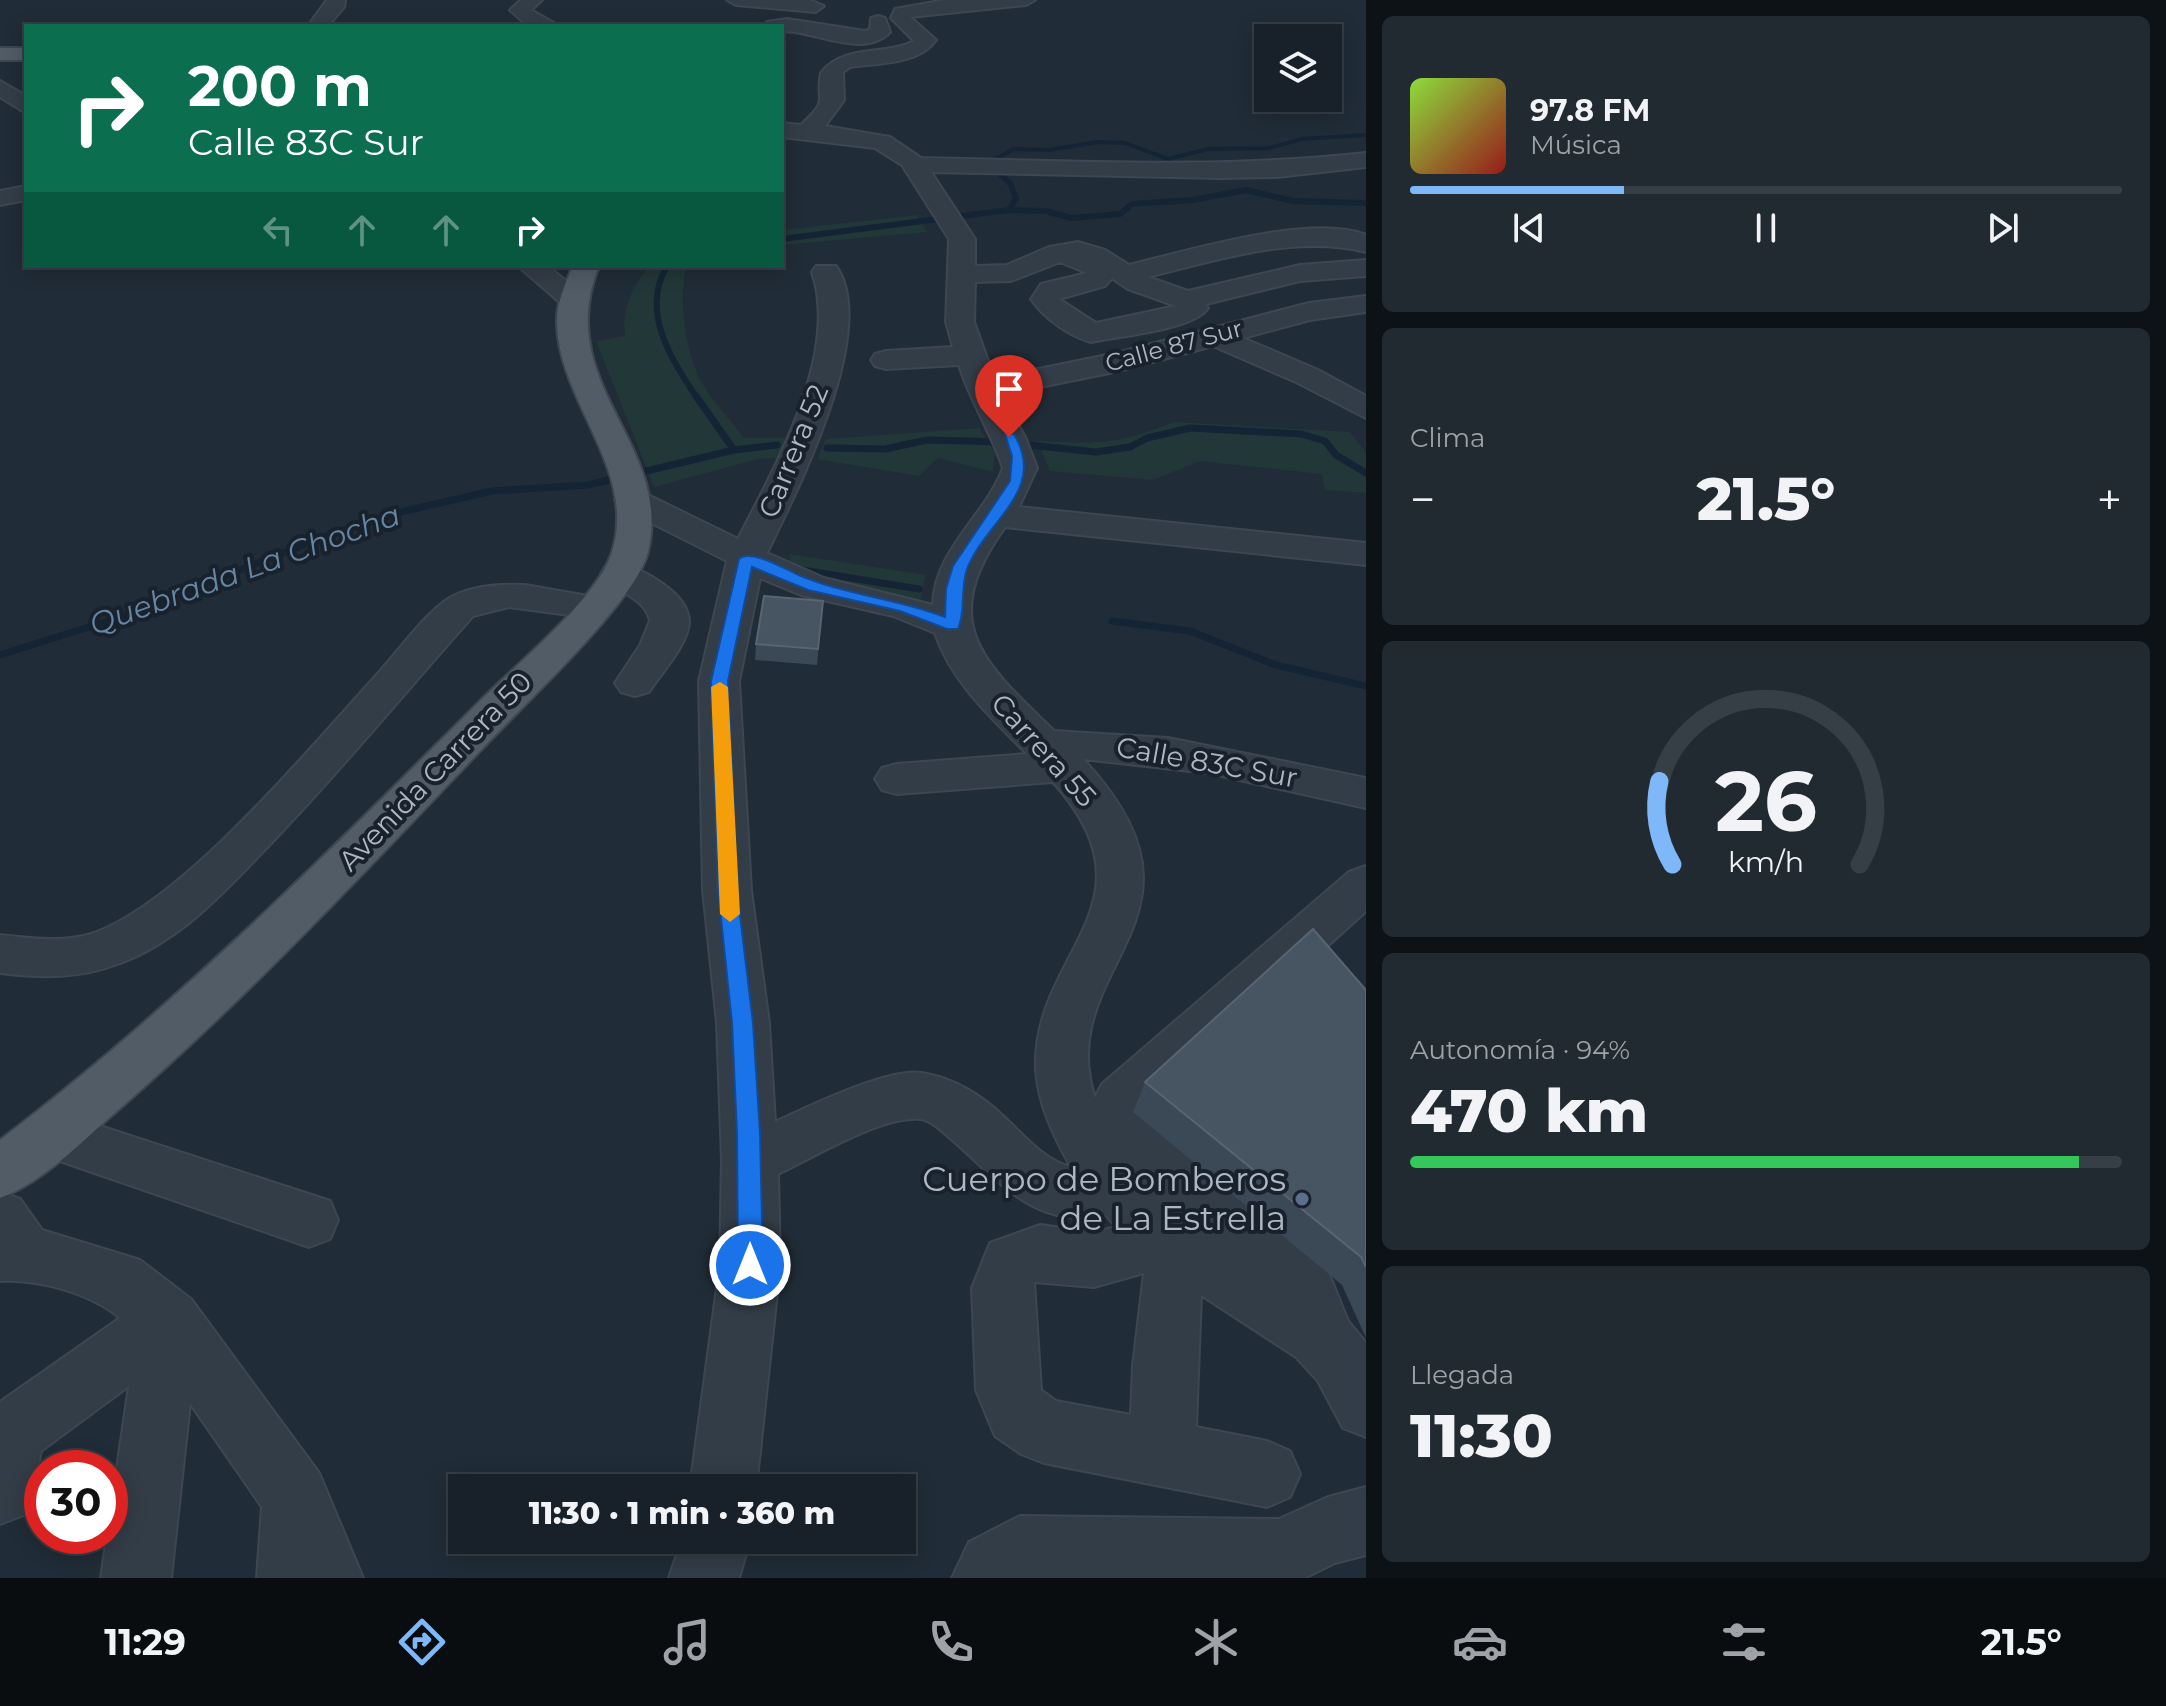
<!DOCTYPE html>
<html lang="es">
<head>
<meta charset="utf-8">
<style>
  :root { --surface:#182129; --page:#212931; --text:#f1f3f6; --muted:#9fa3a8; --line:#363e46; --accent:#7fb8f8 }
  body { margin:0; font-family:Montserrat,sans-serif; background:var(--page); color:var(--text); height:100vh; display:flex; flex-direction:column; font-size:30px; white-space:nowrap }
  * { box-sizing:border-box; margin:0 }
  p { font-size:26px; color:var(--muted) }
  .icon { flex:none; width:44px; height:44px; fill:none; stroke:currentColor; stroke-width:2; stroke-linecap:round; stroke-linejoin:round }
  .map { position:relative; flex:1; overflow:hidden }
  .panel { display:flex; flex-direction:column; gap:16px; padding:16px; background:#0d1217; width:800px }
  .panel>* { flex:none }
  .top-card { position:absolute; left:24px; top:24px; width:760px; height:244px; border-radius:0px; box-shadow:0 4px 20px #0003,0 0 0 2px var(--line); background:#0b6e4f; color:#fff; overflow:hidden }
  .fabs { position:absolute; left:1254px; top:24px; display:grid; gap:16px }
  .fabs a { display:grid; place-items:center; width:88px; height:88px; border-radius:0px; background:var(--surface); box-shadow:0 4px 20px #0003,0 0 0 2px var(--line); font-size:40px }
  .speed { position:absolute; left:24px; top:1450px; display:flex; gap:16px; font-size:40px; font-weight:700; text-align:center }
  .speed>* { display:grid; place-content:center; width:104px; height:104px; border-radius:50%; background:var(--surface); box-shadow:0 4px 20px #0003,0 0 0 2px var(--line); line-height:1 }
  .speed .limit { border:12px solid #d22; background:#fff; color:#111 }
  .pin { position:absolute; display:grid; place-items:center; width:68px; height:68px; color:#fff; margin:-82px -34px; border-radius:50% 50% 50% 0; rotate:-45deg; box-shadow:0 0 8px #0007 }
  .pin .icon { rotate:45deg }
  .me { position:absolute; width:88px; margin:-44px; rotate:0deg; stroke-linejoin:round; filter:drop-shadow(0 0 6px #0008) }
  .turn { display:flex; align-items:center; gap:28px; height:168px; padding:0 32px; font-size:36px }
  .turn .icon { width:104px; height:104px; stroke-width:2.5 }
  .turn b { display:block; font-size:56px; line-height:68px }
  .lanes { display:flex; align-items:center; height:76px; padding:0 32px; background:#0003; justify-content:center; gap:40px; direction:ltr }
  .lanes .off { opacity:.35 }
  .big { font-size:60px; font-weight:800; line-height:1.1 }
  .panel .card { flex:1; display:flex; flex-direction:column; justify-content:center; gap:12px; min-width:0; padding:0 28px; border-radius:12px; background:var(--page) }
  .panel .dial { align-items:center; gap:0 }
  .dial svg { height:208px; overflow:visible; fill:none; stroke:var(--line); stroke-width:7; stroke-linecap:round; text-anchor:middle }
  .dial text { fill:var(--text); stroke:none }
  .song { display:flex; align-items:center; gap:24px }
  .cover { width:96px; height:96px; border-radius:12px; background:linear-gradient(135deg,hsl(90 70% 55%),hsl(0 70% 35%)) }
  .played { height:8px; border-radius:4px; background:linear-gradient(90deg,var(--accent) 30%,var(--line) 30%) }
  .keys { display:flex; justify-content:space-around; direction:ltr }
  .heat { display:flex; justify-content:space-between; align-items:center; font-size:44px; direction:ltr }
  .charge { height:12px; border-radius:6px; background:linear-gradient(90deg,#34c759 94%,var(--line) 0) }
  .trip { position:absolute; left:448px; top:1474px; width:468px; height:80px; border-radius:0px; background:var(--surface); box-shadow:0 4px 20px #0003,0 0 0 2px var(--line); font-weight:800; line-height:80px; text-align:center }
  .tab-bar { display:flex; height:128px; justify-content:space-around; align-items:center; background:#0a0d10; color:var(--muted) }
  .tab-bar .icon { width:56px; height:56px }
  .tab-bar .active { color:var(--accent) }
  .tab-bar b { font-size:36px; color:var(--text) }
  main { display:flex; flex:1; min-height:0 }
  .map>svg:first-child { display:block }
  .green { fill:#223738 }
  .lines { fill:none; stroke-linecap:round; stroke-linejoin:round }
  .stream-far2 { stroke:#142434; stroke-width:4 }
  .stream-far1 { stroke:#142434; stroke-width:6 }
  .stream { stroke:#142434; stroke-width:7 }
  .minor-casing { stroke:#3d4651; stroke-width:4 }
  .major-casing { stroke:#3d4651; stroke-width:4 }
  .minor { fill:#333d47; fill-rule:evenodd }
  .major { fill:#515c67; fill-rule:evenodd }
  .wall { fill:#3b4856 }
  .building { fill:#475462; stroke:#576471; stroke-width:2 }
  .route { fill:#1a73e8; stroke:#114b97; stroke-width:2 }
  .slow { fill:#f59e0b }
  .service-dot { fill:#5c6f8a; stroke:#19222c; stroke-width:3 }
  .labels { text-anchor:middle; stroke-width:8; stroke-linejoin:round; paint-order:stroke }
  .far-street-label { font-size:24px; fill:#adb8c4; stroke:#19222c }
  .street-label { font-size:28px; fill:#adb8c4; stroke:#19222c }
  .water-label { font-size:30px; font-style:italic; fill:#6586a4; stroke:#19222c }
  .near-poi-label { font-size:34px; fill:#adb8c4; stroke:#19222c; text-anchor:end }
</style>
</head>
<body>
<main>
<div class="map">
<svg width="1366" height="1578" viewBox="0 0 1366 1578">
  <rect width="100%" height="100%" fill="#202c37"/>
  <path class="green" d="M917,215l10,17 -145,13v-15z
    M651,266h36c-10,31 -1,88 15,117 11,19 29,37 42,55h45l-5,19 -26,2 -104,28 -58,-146 29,-5c-3,-26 7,-53 26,-70z
    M1174,422l176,10 16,21v40l-41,-3 -3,-16 -122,-13 -47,19 -103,-9 -13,-30c60,3 81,4 137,-19z
    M979,428l16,25 -2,19 -55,-14 -19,18 -102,-17 9,-20z
    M790,554l136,21 -6,26 -130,-29z"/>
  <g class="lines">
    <path class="stream-far2" d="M1000,173l-4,-14 17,-10 35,1 50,-8 27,1 43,16 40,-10 61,-1 33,-9 64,-4"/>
    <path class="stream-far1" d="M997,171l13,12 6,15 -7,12
      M782,239l227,-29 37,1 25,7 49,-4 12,-10 60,-4 54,-10 47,11 73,2
      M667,266c-27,45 4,93 30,132"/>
    <path class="stream" d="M696,396l38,54
      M1019,444l77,8 34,-5 17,-9 43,-10 111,6 24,7 11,14 30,18
      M827,448l58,1 42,-9 77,2
      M796,569l123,20
      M1112,621l78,10 86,34 90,21
      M0,655l127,-40 199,-79 79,-25 87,-20 96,-6 146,-35 43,-5"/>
    <defs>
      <path id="minor" d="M327,0h18l-1,7 -16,19h-20z
        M521,0h21l-11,10 28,16h-31l-18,-16z
        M727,0h82l15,6 -9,6 -79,-7z
        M945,0h90l-9,5 -116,12 26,23c-18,25 -58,23 -86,27l-7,5 1,28 -19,26 65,11 31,21c149,3 297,11 445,-5v14l-89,10 -57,1 -289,-6 44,67v27l32,-1 42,-18 29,-5 27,8 24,15c59,-14 182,-52 237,-30v17c-71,-18 -149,8 -218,25l40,14 112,-26 66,-5v16l-66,5 -94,23 2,4c-15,22 -90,28 -117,34 -22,-6 -47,-24 -60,-43l10,-15 46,-11 -27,-11 -49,19 -36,1 -1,40 20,56 123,-25 192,-50 57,-7v16l-56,8 -67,18 75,32 48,26v22l-70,-36 -83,-36 -94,25 -118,24 24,42 12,31 -18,39 347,36v22l-361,-38c-69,96 -23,134 49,204l114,7 198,40v30l-158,-35 -125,-14c149,159 -32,206 12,339l7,-14 247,-212 17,-6v45l-222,202 166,129 13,17 25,62 18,22v94l-23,-9 -25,-47 -22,-24 -95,-62 -5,132 71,14 23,10 10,23 -10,23 -23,10 -223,-44 -23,-9 -26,-18 -19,-46 -4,-102 18,-45 50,-18 54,7 22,-5 -10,-12c-73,15 -107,-35 -156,-77 -8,-7 -19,-18 -30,-19 -40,-3 -105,38 -142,55l2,91 -24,223h-66l30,-223 2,-105 -5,-137 -14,-133 -4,-209 28,-120 -107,-54 -5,-7 5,-7 12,-3 12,3 94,46c37,-73 102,-185 74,-267l4,-6h20c44,64 -39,224 -69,287l57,25 109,27c1,-55 53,-90 70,-137 -12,-36 -33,-67 -44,-103l-73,4 -11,-3 -4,-6 4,-6 11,-3 67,-4 -7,-25 3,-83 -47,-74 -27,-17 -93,-11v-14l19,2c30,-28 14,-21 20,-52 21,-29 64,-17 93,-32l-23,-23 4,-9zM1112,278l16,11 48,17 -80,17 -37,-24 46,-13zM760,578l41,17 92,21 42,17c16,49 57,85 92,121l-130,10 -15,4 -7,11 7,11 15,4 156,-12c110,123 -22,170 -17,288 2,34 18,67 35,97 -28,-7 -48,-33 -68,-51 -22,-21 -51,-39 -82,-43 -34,-5 -113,34 -146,49l-6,-99 -18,-133 -12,-209zM1144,1273l-11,93 -2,49 -75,-14 -15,-11 -7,-108 60,5z
        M878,16l7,2 5,14c-27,28 -76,-2 -108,-1v-5h-18l3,-4 20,-3 78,12 5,-2 1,-11z
        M0,81l26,15v17l-26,-16z
        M26,186v14l-26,5v-14z
        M518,266h30l40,34 -4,6h-20z
        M619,563c23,6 69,29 70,58 0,23 -28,52 -40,71l-14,4 -14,-4 -6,-9 25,-38 10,-24c-5,-25 -36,-28 -49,-47l5,-8z
        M525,585l80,14 6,8 -6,8 -13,3 -83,-11 -36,9c-66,74 -129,151 -198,223 -45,47 -92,101 -155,124 -40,16 -78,15 -120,10v-38c29,3 62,8 91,-1 91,-30 223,-191 290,-264 18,-20 45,-57 67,-71 21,-13 53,-15 77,-14z
        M51,1110l279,91 8,19 -8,19 -21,8 -278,-96 -8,-17 8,-17z
        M0,1191l20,8 22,31 98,30 51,39 128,174 44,105h-106l5,-71 -72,-104 -19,175h-70l28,-192 -88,65 -8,40 -9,24 -24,9v-122l120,-84c-30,-25 -81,-39 -120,-37z
        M1366,1487v68l-31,8 -31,15h-352l17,-36 51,-26 259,3 49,-22z
        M682,1540h68l-11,38h-70z"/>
      <path id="major" d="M0,48h26v12h-26z
        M573,266h26c-48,118 75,178 49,286 -12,50 -126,154 -165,196 -118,124 -236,250 -366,363 -35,30 -73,71 -117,87v-58c174,-132 328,-287 482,-441 35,-35 113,-99 129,-144 29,-82 -52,-152 -54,-231 -1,-20 8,-40 16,-58z"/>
    </defs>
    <use href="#minor" class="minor-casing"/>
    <use href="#major" class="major-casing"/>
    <use href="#minor" class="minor"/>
    <use href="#major" class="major"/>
  </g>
  <path class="wall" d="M823,601l-6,64 -62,-5 1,-16z
    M1366,990v348l-24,-53 -209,-173 12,-30z"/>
  <path class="building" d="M764,596l59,5 -5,48 -62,-5z
    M1313,929l53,61v277l-5,-10 -216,-175z"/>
  <path class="route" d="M1005,434h9c34,57 -28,86 -47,135 -7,20 -1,43 -9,60h-11l-47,-18 -92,-21 -56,-23 -24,114 9,209 16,133 7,110 3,132 -4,8 -9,3 -9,-3 -3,-8 -1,-132 -5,-110 -14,-133 -7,-209 28,-122c12,-11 47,11 62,17 46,19 97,23 144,41l1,-28 7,-23 57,-85 2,-25z"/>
  <path class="slow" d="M720,682l8,5 12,227 -10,8 -10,-8 -9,-227z"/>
  <circle class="service-dot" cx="1302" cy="1199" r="8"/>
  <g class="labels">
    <g class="far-street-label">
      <text transform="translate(1174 346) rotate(-15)" y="8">Calle 87 Sur</text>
    </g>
    <g class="street-label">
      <text transform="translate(793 451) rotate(-68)" y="10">Carrera 52</text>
      <text transform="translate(1044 750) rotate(48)" y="10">Carrera 55</text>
      <text transform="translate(1207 762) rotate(10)" y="10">Calle 83C Sur</text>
      <text transform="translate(435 771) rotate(-46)" y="10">Avenida Carrera 50</text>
    </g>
    <g class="water-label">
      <text transform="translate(245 570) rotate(-20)" y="10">Quebrada La Chocha</text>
    </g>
    <g class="near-poi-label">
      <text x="1286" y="1191">Cuerpo de Bomberos<tspan x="1286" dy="39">de La Estrella</tspan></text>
    </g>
  </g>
</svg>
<div class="fabs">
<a><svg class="icon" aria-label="layers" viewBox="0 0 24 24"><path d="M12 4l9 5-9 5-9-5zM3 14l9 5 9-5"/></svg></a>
</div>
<div class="speed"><div class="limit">30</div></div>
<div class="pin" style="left:1009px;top:437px;background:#d93025"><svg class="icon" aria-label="arrive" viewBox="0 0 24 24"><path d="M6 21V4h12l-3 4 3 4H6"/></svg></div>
<svg class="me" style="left:750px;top:1265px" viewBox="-20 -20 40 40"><circle r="17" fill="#1a73e8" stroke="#fff" stroke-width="3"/><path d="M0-11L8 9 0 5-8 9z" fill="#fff"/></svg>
<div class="trip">11:30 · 1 min · 360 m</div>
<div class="top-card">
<div class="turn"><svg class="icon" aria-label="right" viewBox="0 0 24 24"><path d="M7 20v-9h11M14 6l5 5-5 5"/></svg><div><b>200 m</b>Calle 83C Sur</div></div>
<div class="lanes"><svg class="icon off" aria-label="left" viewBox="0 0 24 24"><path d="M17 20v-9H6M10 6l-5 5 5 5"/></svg><svg class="icon off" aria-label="ahead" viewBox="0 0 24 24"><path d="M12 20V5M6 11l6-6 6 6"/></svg><svg class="icon off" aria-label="ahead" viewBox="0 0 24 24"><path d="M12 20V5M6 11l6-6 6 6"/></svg><svg class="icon" aria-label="right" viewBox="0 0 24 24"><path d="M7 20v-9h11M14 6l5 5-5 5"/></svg></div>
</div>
</div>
<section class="panel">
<div class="card">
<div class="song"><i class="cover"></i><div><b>97.8 FM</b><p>Música</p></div></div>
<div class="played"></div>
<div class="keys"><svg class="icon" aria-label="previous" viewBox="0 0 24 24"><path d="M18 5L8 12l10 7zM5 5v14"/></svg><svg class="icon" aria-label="pause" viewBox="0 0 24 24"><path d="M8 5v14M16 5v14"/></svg><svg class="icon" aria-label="next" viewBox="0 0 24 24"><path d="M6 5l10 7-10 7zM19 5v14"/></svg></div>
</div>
<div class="card"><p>Clima</p>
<div class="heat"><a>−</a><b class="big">21.5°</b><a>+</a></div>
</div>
<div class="card dial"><svg viewBox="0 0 100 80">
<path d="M14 69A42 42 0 1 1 86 69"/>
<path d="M14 69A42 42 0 0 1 9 37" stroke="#7fb8f8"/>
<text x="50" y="56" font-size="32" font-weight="700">26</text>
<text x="50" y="72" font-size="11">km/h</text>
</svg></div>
<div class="card"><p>Autonomía · 94%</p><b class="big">470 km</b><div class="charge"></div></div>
<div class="card"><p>Llegada</p><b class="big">11:30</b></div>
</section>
</main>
<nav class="tab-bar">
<b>11:29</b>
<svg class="icon active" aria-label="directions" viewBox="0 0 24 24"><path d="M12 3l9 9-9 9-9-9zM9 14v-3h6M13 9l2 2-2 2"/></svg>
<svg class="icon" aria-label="music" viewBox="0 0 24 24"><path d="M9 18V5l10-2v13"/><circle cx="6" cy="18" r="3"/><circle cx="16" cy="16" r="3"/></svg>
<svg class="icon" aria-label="phone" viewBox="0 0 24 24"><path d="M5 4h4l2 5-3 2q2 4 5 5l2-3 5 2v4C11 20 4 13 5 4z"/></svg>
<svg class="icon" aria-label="climate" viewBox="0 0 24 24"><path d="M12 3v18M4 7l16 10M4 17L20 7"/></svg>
<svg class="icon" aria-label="car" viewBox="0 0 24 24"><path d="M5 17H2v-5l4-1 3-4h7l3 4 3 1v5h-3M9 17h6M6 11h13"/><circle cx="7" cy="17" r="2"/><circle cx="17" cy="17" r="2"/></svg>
<svg class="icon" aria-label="filters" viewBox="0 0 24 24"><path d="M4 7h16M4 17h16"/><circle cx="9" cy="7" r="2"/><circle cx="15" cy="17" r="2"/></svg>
<b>21.5°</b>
</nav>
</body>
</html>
